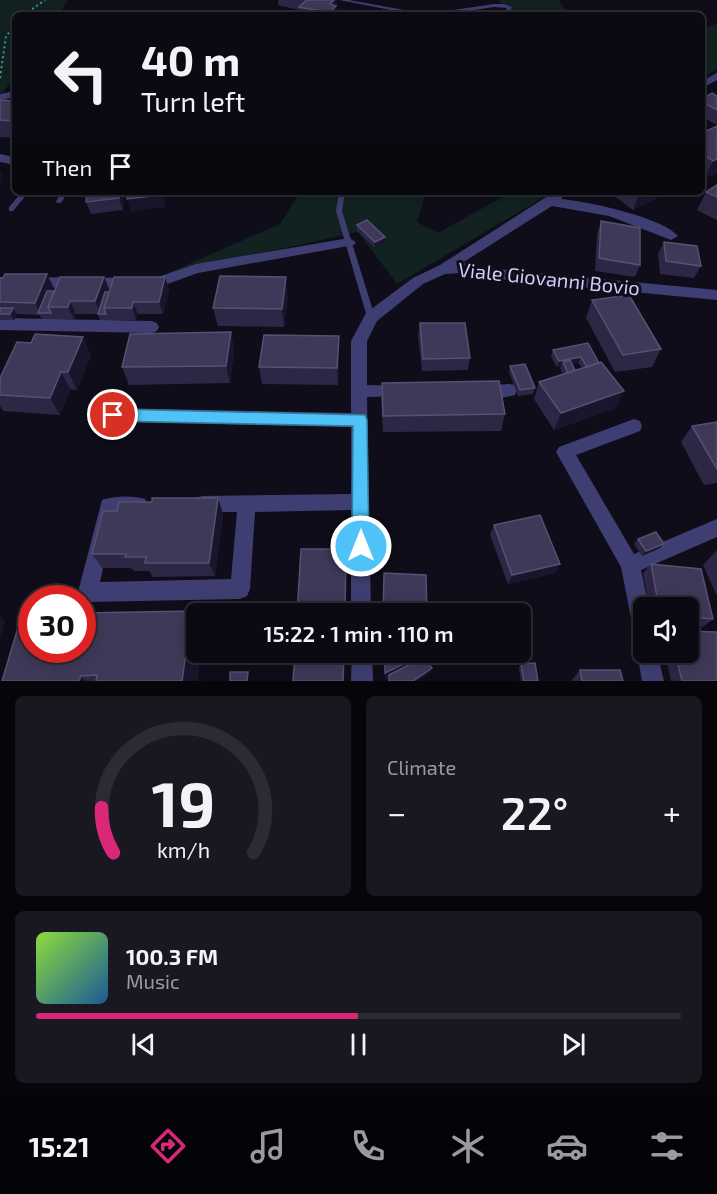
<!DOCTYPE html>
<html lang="en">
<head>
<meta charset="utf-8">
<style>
  :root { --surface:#0b0a13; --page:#191821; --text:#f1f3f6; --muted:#9a9aa0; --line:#2b2b33; --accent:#db2777 }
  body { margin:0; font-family:"Exo 2",sans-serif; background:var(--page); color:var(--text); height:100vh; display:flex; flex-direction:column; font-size:22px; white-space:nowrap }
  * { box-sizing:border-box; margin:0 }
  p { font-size:20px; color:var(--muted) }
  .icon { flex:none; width:33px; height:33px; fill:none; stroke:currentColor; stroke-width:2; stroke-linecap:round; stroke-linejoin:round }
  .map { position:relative; height:681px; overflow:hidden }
  .details { display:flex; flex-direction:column; gap:15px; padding:15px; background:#06060a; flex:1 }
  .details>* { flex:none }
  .top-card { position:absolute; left:12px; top:12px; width:693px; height:183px; border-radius:9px; box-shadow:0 3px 15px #0003,0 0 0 2px var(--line); background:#0b0a13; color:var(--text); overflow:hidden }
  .tools { position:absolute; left:633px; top:597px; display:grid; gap:12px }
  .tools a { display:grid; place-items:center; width:66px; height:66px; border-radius:9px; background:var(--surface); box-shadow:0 3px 15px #0003,0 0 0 2px var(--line); font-size:30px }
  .speed { position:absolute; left:18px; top:585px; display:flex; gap:12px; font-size:30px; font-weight:700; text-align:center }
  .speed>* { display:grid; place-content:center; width:78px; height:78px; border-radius:50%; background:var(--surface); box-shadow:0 3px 15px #0003,0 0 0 2px var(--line); line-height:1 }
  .speed .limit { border:9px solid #d22; background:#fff; color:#111 }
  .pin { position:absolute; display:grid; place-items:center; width:51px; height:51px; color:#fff; margin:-26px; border:3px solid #fff; border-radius:50%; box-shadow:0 2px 6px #0007 }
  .me { position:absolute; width:66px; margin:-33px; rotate:0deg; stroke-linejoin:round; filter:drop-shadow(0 0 4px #0008) }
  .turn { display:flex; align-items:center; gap:21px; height:126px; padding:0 30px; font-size:27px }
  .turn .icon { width:78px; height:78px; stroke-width:2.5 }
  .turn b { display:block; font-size:42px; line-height:51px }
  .then { display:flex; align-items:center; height:57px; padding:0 30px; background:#0003; gap:12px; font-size:22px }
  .big { font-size:45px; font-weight:600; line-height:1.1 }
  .details .tile { flex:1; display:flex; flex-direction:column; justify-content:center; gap:9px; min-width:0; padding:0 21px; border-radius:9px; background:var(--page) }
  .details .dial { align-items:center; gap:0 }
  .dial svg { height:156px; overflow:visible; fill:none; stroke:var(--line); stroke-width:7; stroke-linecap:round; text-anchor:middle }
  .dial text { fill:var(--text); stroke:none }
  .song { display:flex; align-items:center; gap:18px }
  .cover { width:72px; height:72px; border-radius:9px; background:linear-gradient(135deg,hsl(90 70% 55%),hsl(210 70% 35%)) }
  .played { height:6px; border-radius:3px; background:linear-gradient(90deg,var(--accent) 50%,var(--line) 50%) }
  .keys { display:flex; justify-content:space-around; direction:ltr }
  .heat { display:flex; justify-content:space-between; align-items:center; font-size:33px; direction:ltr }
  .details .tiles { flex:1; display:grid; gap:15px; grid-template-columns:1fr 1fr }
  .tile:last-child { grid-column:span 2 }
  .trip { position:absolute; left:186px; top:603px; width:345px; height:60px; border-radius:9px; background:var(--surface); box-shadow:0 3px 15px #0003,0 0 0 2px var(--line); font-weight:600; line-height:60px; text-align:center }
  .tabs { display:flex; height:96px; justify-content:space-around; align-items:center; background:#040408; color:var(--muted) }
  .tabs .icon { width:42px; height:42px }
  .tabs .on { color:var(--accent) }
  .tabs b { font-size:27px; color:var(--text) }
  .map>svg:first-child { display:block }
  .green { fill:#112221 }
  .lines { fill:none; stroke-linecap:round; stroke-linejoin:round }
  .path { stroke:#3b9d95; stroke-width:2; stroke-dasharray:2 3; stroke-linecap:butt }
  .service { fill:#3f3e72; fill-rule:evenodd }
  .minor { fill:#3f3e72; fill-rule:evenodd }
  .wall { fill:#2d2745; fill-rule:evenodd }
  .shaded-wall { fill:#1a152c }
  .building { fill:#3f3959; stroke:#565072; stroke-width:1.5 }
  .route { fill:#4fc3f7; stroke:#337fa1; stroke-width:1.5 }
  .labels { text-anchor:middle; stroke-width:6; stroke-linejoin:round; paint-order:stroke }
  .street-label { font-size:20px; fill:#d0ccf8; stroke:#0f0d19 }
</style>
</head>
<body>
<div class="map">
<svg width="717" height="681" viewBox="0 0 717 681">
  <rect width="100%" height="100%" fill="#0f0d19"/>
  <path class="green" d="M0,0h68l-9,15h-44v61l-13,18 -2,-2z
    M498,0h61l5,8 11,7h-60z
    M717,23v46l-15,9v-47z
    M300,192h124l1,4 -8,26 21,11 73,-41h42l-156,92 -39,-52 -192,42 114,-50z"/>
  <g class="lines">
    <path class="path" d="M24,15l21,-15
      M0,78l6,-42 9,-10"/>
    <path class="service" d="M339,0h10l77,14 68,-10h9l9,3c-3,7 -9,8 -17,8l11,-5 1,-2 -13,-1 -53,8h-24z
      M22,192h7l-16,19h-4v-4z
      M62,192h6l-7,11h-4l-1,-2z
      M339,192h6l-3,19 33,106 -4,3 -4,-3 -31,-106z"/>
    <path class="minor" d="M717,73v7l-15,8v-7z
      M15,91v6l-15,3v-6z
      M0,154l15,3v8l-15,-3z
      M554,192h13l-6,7c25,2 101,18 117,37l-7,4 -62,-24 -57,-10 -90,57 36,6 219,21v10l-219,-21 -37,-6 -16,1 -22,10 -46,37 -10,20v44l40,1 2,5 -2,5 -40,1 4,217h-20v-104l-96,2 -5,77 -3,7 -7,3 -152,3 -7,-4 -3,-6 24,-92c12,-4 31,-5 43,-1l3,6 -3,6 -30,3 -15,68 131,-3 6,-67h-35l-6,-2 -3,-6 3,-6 6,-2 149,-2v-67l-238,-5 -6,-2 -2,-5 2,-5 6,-2 238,5v-72l15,-28 47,-35 27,-13z
      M349,238l7,4 -2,3 -156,28 -42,15 -156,-1v-10l155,1 41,-14z
      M0,318l152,3 5,2 2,4 -2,4 -5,2 -152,-3z
      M509,384l6,1 2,5 -2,5c-11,3 -28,4 -39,1l-2,-5 2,-5z
      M634,419l6,2 2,5 -2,5 -64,24 58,99 83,-35v18l-76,33 8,38h-5v35l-7,-3 -3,-7 -13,-66 -65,-115 3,-5z
      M644,643v9h13l7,29h-22l-5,-29 3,-7z
      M352,652h20l1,29h-22z"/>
  </g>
  <path class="wall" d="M278,0h59v15h-38v-5l-21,-5z
    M717,96v29l-15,-8v-18z
    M0,100l15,1v37l-15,-1z
    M717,126v47l-13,6 -2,-2v-44z
    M717,185v35l-20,-10 9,-18z
    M87,192h37l-1,18 -32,4 -5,-12z
    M609,192h60l-36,18z
    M601,221l39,44 -5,12 -40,-6 2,-37z
    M357,225l28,18 -10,5 -18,-17z
    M664,242l37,24 -7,12 -34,-4 -2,-20z
    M104,277l5,12 -1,3 57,-15 4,13 -6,24h-25l-2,6h-36l-2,-6h-22l-2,5h-32l-3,-4 -22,-1 -3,6h-14v-42l53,8 -2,5h3z
    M288,296l-4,31 -66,-1 -5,-18z
    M592,300l69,49 -9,18 -37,5 -29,-54z
    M420,323l50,35 -2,12 -46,1 -4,-36z
    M231,332l3,18 -4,33 -101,2 -7,-18z
    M339,336v18l-1,31 -76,-1 -3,-17z
    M588,343l11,20 25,28 -8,17 -62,22 -20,-31 5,-17 24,-8 -3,-6 1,-2 -4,1 -6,-11 2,-6zM578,363l4,5 -7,2 -3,-6z
    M91,355l-14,35 -7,-1 -10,26 -57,-4 -3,-5v-28z
    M510,366l25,22 -2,6 -15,2 -9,-24z
    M382,383l123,31 -4,17 -118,1 -2,-32z
    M717,422v61l-13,2 -23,-43 11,-16z
    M223,513l-8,63 -62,1 -4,-6h-15l-3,-3h-29l-10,-14z
    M494,525l66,39 -5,9 -47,11 -18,-49z
    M638,539l22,9 -18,8 -8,-12z
    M716,551h1v45l-14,-31z
    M651,564l62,55 -10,8 -15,-1v-18h-39l-6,-35z
    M192,611l4,9v32h5l-4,29h-195z
    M384,652h53v3l-11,5 5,12 -14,9h-28v-3l-4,2z
    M665,652h23l29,29h-46z
    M521,664l17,17h-17l-2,-13z
    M580,670l43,11h-52z"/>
  <path class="shaded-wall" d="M334,0h3v15h-8l1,-11z
    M717,159v14l-13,6 9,-18z
    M0,170l2,5 -2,2 2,5 -2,2z
    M120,192h4l-1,18 -4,-12z
    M162,192h2l1,15 -34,5 -4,-13z
    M640,192h29l-36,18z
    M385,237v6l-10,5v-6z
    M47,274l6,12 -11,27h-2l-5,-10z
    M104,277l5,12 -8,25 -6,-13z
    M165,277l4,13 -6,24 -4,-12z
    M286,277l2,19 -4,31 -2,-18z
    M70,301l6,13 -2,5 -6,-12z
    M133,302l5,12 -2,6 -4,-12z
    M13,308l4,6 -3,6 -4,-6z
    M231,332l3,18 -4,33 -4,-17z
    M339,336v18l-1,31 -1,-17z
    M83,337l8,18 -14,35 -9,-18z
    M581,357l-3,6 -14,2 -1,-3 -2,4 -4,1 2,-6z
    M61,372l9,17 -10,26 -10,-17z
    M624,391l-8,17 -62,22 7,-17z
    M218,498l5,15 -8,63 -6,-13z
    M664,544l-4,4 -18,8 4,-5z
    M560,564l-5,9 -47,11 4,-9z
    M192,611l4,9v32h5l-4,29h-15z
    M0,616l5,5 -5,19z
    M344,652h1l-1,29h-1z
    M428,652h9v3l-52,25v-7z
    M432,668l-1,4 -14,9h-4z
    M81,676l5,5h-7z"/>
  <path class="building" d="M307,0h27l-4,4 6,2 -7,7 -30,-6z
    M712,93l5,3v14l-15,-8v-3z
    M0,100l15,1v20l-15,-1z
    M717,126v33l-4,2 -11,-7v-21z
    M717,185v12l-11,-5z
    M87,192h33l-1,6 -33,4z
    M127,192h35v3l-35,4z
    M367,220l18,17 -10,5 -18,-17z
    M601,221l39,7v37l-41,-7z
    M664,242l33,4 4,20 -35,-5z
    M5,274h42l-12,29 -35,-1v-24h3z
    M220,276l66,1 -4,32 -69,-1z
    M60,277h44l-9,24h-25l-2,6h-20z
    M114,277h51l-6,25h-26l-1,6h-28z
    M47,291h7l-6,16 3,6h-13z
    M105,292h4l-5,16 2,6h-8z
    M629,295l32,54 -38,6 -31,-55z
    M0,308h13l-3,6h-10z
    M420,323h45l5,35 -47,1z
    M231,332l-5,34 -104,1 8,-33z
    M35,334l48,3 -15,35h-7l-11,26 -50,-3v-17l17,-36 14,1z
    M264,335l75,1 -2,32 -78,-1z
    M588,343l11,20 -12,4 -6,-10 -22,4 -6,-11z
    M570,360l5,10 -7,3 -5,-11z
    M601,362l23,29 -63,22 -22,-31z
    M525,364l10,24 -15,2 -10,-24z
    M499,381l6,33 -122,2 -1,-33z
    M717,422v47l-25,-43z
    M152,498h66l-9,65h-64l1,-6h-21l1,-3h-34l11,-43h14l2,-9h33z
    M540,515l20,49 -48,11 -18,-50z
    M656,532l8,12 -18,7 -8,-12z
    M301,549h45l-1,65h-48z
    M651,564l50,5 12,50 -25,-2v-9h-29z
    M384,573l42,2 1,39h-44z
    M192,611l-10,70h-86l1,-6 -16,1 -2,5h-77l20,-67h10v36h50v-37z
    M688,631l29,1v49h-35l-7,-29h13z
    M295,652h49l-1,29h-50z
    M385,652h43l-43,21z
    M424,657l8,11 -19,13h-24v-6z
    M535,663l3,18h-14l-3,-17z
    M580,670h40l3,11h-41z
    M230,672h18l-1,9h-17z"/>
  <path class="route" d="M113,409l252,6 2,5 2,126 -2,6 -6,3 -6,-3 -3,-6 1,-120 -240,-5 -5,-2 -2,-4 2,-4z"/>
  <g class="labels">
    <g class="street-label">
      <text transform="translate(549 279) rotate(6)" y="7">Viale Giovanni Bovio</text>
    </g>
  </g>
</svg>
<div class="tools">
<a><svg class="icon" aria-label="sound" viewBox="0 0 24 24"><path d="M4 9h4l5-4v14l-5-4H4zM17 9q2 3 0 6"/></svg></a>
</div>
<div class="speed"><div class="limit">30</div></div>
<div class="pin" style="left:113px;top:415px;background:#d93025"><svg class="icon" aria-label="arrive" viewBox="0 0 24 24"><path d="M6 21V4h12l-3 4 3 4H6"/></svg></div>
<svg class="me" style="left:361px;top:546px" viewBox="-20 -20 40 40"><circle r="17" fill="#4fc3f7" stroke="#fff" stroke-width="3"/><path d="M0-11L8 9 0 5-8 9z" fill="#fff"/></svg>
<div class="trip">15:22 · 1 min · 110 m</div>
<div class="top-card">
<div class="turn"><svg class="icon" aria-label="left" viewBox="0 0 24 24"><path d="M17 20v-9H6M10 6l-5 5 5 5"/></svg><div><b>40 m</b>Turn left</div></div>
<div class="then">Then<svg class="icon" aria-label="arrive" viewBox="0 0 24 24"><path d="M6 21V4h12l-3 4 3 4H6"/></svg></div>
</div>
</div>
<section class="details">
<div class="tiles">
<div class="tile dial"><svg viewBox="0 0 100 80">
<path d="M14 69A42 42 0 1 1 86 69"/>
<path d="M14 69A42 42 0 0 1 8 46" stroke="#db2777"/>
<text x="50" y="56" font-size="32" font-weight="700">19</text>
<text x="50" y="72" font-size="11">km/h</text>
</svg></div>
<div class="tile"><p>Climate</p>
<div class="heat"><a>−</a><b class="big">22°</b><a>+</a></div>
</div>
<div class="tile">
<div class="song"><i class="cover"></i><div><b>100.3 FM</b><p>Music</p></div></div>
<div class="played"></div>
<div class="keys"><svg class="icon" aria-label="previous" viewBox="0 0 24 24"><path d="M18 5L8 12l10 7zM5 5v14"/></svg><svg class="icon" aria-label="pause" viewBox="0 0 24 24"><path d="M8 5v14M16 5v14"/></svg><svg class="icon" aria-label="next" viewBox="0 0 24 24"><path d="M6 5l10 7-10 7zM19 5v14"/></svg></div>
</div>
</div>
</section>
<nav class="tabs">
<b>15:21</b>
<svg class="icon on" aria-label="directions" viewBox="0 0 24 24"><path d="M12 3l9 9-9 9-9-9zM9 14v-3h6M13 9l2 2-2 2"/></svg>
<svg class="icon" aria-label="music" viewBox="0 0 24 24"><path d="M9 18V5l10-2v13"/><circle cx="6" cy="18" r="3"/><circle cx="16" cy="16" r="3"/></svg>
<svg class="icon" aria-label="phone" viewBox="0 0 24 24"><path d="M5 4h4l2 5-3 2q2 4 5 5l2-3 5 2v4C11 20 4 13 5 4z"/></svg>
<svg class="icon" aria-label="climate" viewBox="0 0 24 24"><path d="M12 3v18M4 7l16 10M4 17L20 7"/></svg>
<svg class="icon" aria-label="car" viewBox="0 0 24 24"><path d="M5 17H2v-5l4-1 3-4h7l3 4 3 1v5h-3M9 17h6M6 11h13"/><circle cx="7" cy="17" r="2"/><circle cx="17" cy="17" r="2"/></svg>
<svg class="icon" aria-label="filters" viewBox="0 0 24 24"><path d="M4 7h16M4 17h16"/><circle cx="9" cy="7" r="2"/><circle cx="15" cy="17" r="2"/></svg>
</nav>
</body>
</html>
